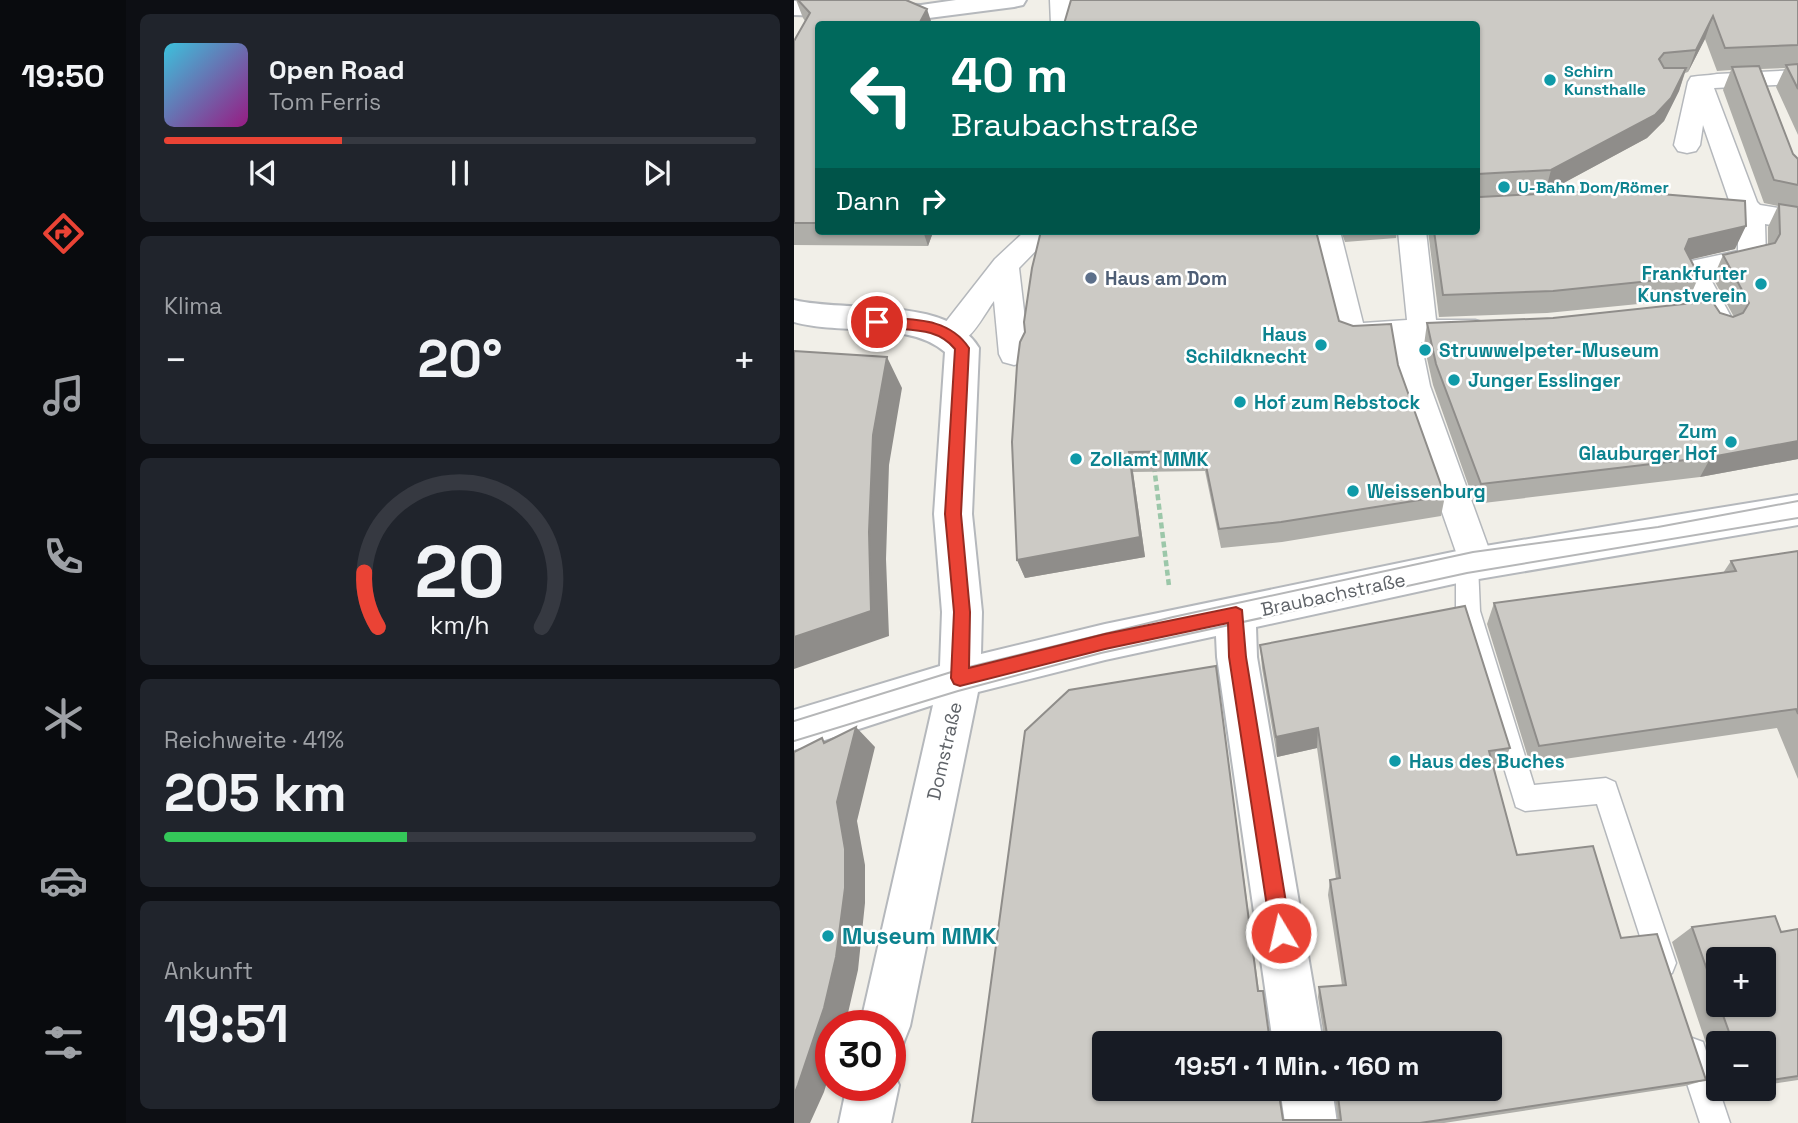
<!DOCTYPE html>
<html lang="de">
<head>
<meta charset="utf-8">
<style>
  :root { --surface:#171b24; --page:#20242c; --text:#f1f3f6; --muted:#9ea1a6; --line:#363941; --accent:#ea4335 }
  body { margin:0; font-family:"Space Grotesk",sans-serif; background:var(--page); color:var(--text); height:100vh; display:flex; flex-direction:column; font-size:26px; white-space:nowrap }
  * { box-sizing:border-box; margin:0 }
  p { font-size:23px; color:var(--muted) }
  .icon { flex:none; width:38px; height:38px; fill:none; stroke:currentColor; stroke-width:2; stroke-linecap:round; stroke-linejoin:round }
  .map { position:relative; flex:1; overflow:hidden }
  .drawer { display:flex; flex-direction:column; gap:14px; padding:14px; background:#0d0f14; width:668px }
  .drawer>* { flex:none }
  .guide { position:absolute; left:21px; top:21px; width:665px; height:214px; border-radius:7px; box-shadow:0 2px 5px #0004; background:#00695c; color:#fff; overflow:hidden }
  .buttons { position:absolute; left:912px; top:947px; display:grid; gap:14px }
  .buttons a { display:grid; place-items:center; width:70px; height:70px; border-radius:7px; background:var(--surface); box-shadow:0 2px 5px #0004; font-size:35px }
  .speed { position:absolute; left:21px; top:1010px; display:flex; gap:14px; font-size:35px; font-weight:700; text-align:center }
  .speed>* { display:grid; place-content:center; width:91px; height:91px; border-radius:50%; background:var(--surface); box-shadow:0 2px 5px #0004; line-height:1 }
  .speed .limit { border:10px solid #d22; background:#fff; color:#111 }
  .pin { position:absolute; display:grid; place-items:center; width:60px; height:60px; color:#fff; margin:-30px; border:4px solid #fff; border-radius:50%; box-shadow:0 2px 7px #0007 }
  .me { position:absolute; width:77px; margin:-38px; rotate:351deg; stroke-linejoin:round; filter:drop-shadow(0 0 5px #0008) }
  .turn { display:flex; align-items:center; gap:24px; height:147px; padding:0 21px; font-size:32px }
  .turn .icon { width:91px; height:91px; stroke-width:2.5 }
  .turn b { display:block; font-size:49px; line-height:60px }
  .then { display:flex; align-items:center; height:66px; padding:0 21px; background:#0003; gap:14px; font-size:26px }
  .big { font-size:52px; font-weight:700; line-height:1.1 }
  .drawer .widget { flex:1; display:flex; flex-direction:column; justify-content:center; gap:10px; min-width:0; padding:0 24px; border-radius:10px; background:var(--page) }
  .drawer .dial { align-items:center; gap:0 }
  .dial svg { height:182px; overflow:visible; fill:none; stroke:var(--line); stroke-width:7; stroke-linecap:round; text-anchor:middle }
  .dial text { fill:var(--text); stroke:none }
  .song { display:flex; align-items:center; gap:21px }
  .cover { width:84px; height:84px; border-radius:10px; background:linear-gradient(135deg,hsl(190 70% 55%),hsl(310 70% 35%)) }
  .played { height:7px; border-radius:4px; background:linear-gradient(90deg,var(--accent) 30%,var(--line) 30%) }
  .keys { display:flex; justify-content:space-around; direction:ltr }
  .heat { display:flex; justify-content:space-between; align-items:center; font-size:38px; direction:ltr }
  .charge { height:10px; border-radius:5px; background:linear-gradient(90deg,#34c759 41%,var(--line) 0) }
  .trip { position:absolute; left:298px; top:1031px; width:410px; height:70px; border-radius:7px; background:var(--surface); box-shadow:0 2px 5px #0004; font-weight:700; line-height:70px; text-align:center }
  main { display:flex; flex:1; min-height:0 }
  .menu { display:flex; flex-direction:column; width:126px; justify-content:space-around; align-items:center; background:#090b0e; color:var(--muted) }
  .menu .icon { width:49px; height:49px }
  .menu .on { color:var(--accent) }
  .menu b { font-size:32px; color:var(--text) }
  .map>svg:first-child { display:block }
  .lines { fill:none; stroke-linecap:round; stroke-linejoin:round }
  .service-casing { stroke:#b5b8bc; stroke-width:3 }
  .pedestrian-casing { stroke:#b5b8bc; stroke-width:3 }
  .minor-casing { stroke:#b5b8bc; stroke-width:4 }
  .path { stroke:#9cc7a9; stroke-width:4.5; stroke-dasharray:6 3.5; stroke-linecap:butt }
  .service { fill:#fff; fill-rule:evenodd }
  .pedestrian { fill:#fff; fill-rule:evenodd }
  .minor { fill:#fff; fill-rule:evenodd }
  .tram { stroke:#b6b7b8; stroke-width:2 }
  .wall { fill:#afaea9; fill-rule:evenodd }
  .shaded-wall { fill:#8f8d8a }
  .building { fill:#cccac5; stroke:#8f8d8a; stroke-width:2; fill-rule:evenodd }
  .route { fill:#ea4335; stroke:#982c22; stroke-width:2 }
  .culture-dot { fill:#0f9aa8; stroke:#fff; stroke-width:2.5 }
  .service-dot { fill:#5c6f8a; stroke:#fff; stroke-width:2.5 }
  .labels { text-anchor:middle; stroke-width:5; stroke-linejoin:round; paint-order:stroke }
  .far-culture-label { font-size:16px; font-weight:bold; fill:#0d838f; stroke:#fff; text-anchor:start }
  .culture-label { font-size:19px; font-weight:bold; fill:#0d838f; stroke:#fff; text-anchor:start }
  .service-label { font-size:19px; font-weight:bold; fill:#4e5e75; stroke:#fff; text-anchor:start }
  .street-label { font-size:19px; fill:#5f6368; stroke:#fff }
  .near-culture-label { font-size:23px; font-weight:bold; fill:#0d838f; stroke:#fff; text-anchor:start }
</style>
</head>
<body>
<main>
<nav class="menu">
<b>19:50</b>
<svg class="icon on" aria-label="directions" viewBox="0 0 24 24"><path d="M12 3l9 9-9 9-9-9zM9 14v-3h6M13 9l2 2-2 2"/></svg>
<svg class="icon" aria-label="music" viewBox="0 0 24 24"><path d="M9 18V5l10-2v13"/><circle cx="6" cy="18" r="3"/><circle cx="16" cy="16" r="3"/></svg>
<svg class="icon" aria-label="phone" viewBox="0 0 24 24"><path d="M5 4h4l2 5-3 2q2 4 5 5l2-3 5 2v4C11 20 4 13 5 4z"/></svg>
<svg class="icon" aria-label="climate" viewBox="0 0 24 24"><path d="M12 3v18M4 7l16 10M4 17L20 7"/></svg>
<svg class="icon" aria-label="car" viewBox="0 0 24 24"><path d="M5 17H2v-5l4-1 3-4h7l3 4 3 1v5h-3M9 17h6M6 11h13"/><circle cx="7" cy="17" r="2"/><circle cx="17" cy="17" r="2"/></svg>
<svg class="icon" aria-label="filters" viewBox="0 0 24 24"><path d="M4 7h16M4 17h16"/><circle cx="9" cy="7" r="2"/><circle cx="15" cy="17" r="2"/></svg>
</nav>
<section class="drawer">
<div class="widget">
<div class="song"><i class="cover"></i><div><b>Open Road</b><p>Tom Ferris</p></div></div>
<div class="played"></div>
<div class="keys"><svg class="icon" aria-label="previous" viewBox="0 0 24 24"><path d="M18 5L8 12l10 7zM5 5v14"/></svg><svg class="icon" aria-label="pause" viewBox="0 0 24 24"><path d="M8 5v14M16 5v14"/></svg><svg class="icon" aria-label="next" viewBox="0 0 24 24"><path d="M6 5l10 7-10 7zM19 5v14"/></svg></div>
</div>
<div class="widget"><p>Klima</p>
<div class="heat"><a>−</a><b class="big">20°</b><a>+</a></div>
</div>
<div class="widget dial"><svg viewBox="0 0 100 80">
<path d="M14 69A42 42 0 1 1 86 69"/>
<path d="M14 69A42 42 0 0 1 8 45" stroke="#ea4335"/>
<text x="50" y="56" font-size="32" font-weight="700">20</text>
<text x="50" y="72" font-size="11">km/h</text>
</svg></div>
<div class="widget"><p>Reichweite · 41%</p><b class="big">205 km</b><div class="charge"></div></div>
<div class="widget"><p>Ankunft</p><b class="big">19:51</b></div>
</section>
<div class="map">
<svg width="1004" height="1123" viewBox="0 0 1004 1123">
  <rect width="100%" height="100%" fill="#f1efe8"/>
  <g class="lines">
    <defs>
      <path id="service" d="M673,555l8,3 3,7 2,46 54,174 72,-7 9,4 61,181 -4,10 -10,4 -10,-4 -55,-169 -72,7 -9,-4 -60,-196v-46l3,-7z
        M898,1038l11,4 27,81h-30l-23,-70 4,-11z"/>
      <path id="pedestrian" d="M256,0h22l1,24h-22z
        M1004,70v14l-84,4 43,114 3,3 38,6v18l-33,-5 1,33 -4,7 -53,12 27,50 -5,7 -10,4 -10,-4 -33,-63 4,-7 56,-12v-30l-49,-6 -4,-6 4,-6 10,-3 31,3 -27,-78 -3,20 -4,6 -9,2 -9,-2 -4,-6 14,-63 3,-5c10,-2 17,-1 26,-3z
        M231,231h30l-36,37 10,86 -4,8 -11,3 -11,-3 -4,-8 -5,-53c-14,19 -26,50 -53,43l-4,-8 4,-8 54,-69z
        M518,231h28l23,92 44,-3 -9,-89h28l10,89h39l11,3 4,8 -4,8 -11,3h-54l9,44 60,166 -11,23 -12,5 -12,-5 -6,-10 7,-13 -58,-166 -7,-44 -40,3 -11,-3 -4,-8z"/>
      <path id="minor" d="M162,0h70l-3,5 -9,2 -93,12 -127,-4v-14l127,4z
        M0,300c52,13 154,-5 185,48l-7,166 10,98 -1,42 124,-30 362,-75 331,-54v30l-331,56 -211,46 1,30 66,386h-50l-56,-386 -1,-21 -111,24 -127,32 -68,334 -7,18 -13,5v-23h-30l73,-321 -139,45v-40l146,-44 2,-54 -8,-98 11,-162c-35,-31 -105,-17 -151,-30z
        M96,1066l9,19 -8,38h-52l8,-38h43z
        M486,1088h52l5,35h-52z"/>
    </defs>
    <use href="#service" class="service-casing"/>
    <use href="#pedestrian" class="pedestrian-casing"/>
    <use href="#minor" class="minor-casing"/>
    <path class="path" d="M360,466l15,120"/>
    <use href="#service" class="service"/>
    <use href="#pedestrian" class="pedestrian"/>
    <use href="#minor" class="minor"/>
    <path class="tram" d="M0,721l167,-52 212,-52 300,-65 185,-25 140,-26
      M0,741l164,-50 143,-38 366,-80 331,-55"/>
  </g>
  <path class="wall" d="M2,0h110l-88,24v207h120l-1,3 -5,1 -4,11 -134,-1v-204l11,-20 -2,-3z
    M1004,0v135l-22,-48 9,-19 -24,1 32,85 5,5v300l-98,18 -225,27 -42,-119 -9,-40 3,-22 293,-10 13,4h1l-21,-39 10,-23 45,-11v-17l10,-21 -14,-3 -41,-113 8,-20 -14,1 -12,-32 -17,33 -3,1 -6,18 -15,30 -17,17 -102,55 -65,4 255,52 -45,10 9,17 -10,23 -142,14 -108,4 -11,-86h48v-207z
    M547,231h56l-1,7 -51,4z
    M545,321l59,44 47,131 -4,20 -159,26 -61,6 -16,-77 -72,1 12,85 -120,21 -8,-18 8,-228z
    M1004,551v228l-21,-51 -247,36 -43,-140 7,-21 229,-30 8,-12z
    M671,606l45,142 -9,20 -7,1 23,86 76,-9 28,92 36,-4 49,146 -21,6 -241,37h-472l53,-392 44,-41 147,-24 43,325h4l6,44 3,2h52l-6,-40 1,-10 23,-2 -14,-90 2,-15 6,-1 -19,-131 -40,9 -15,-89 -2,-23zM310,1043h385v45h-155l4,32h-55l-5,-32h-174z
    M898,927l89,5 17,-3v151l-34,5v-42h-46v36l-46,-137zM924,959l46,45h-46z"/>
  <path class="shaded-wall" d="M133,9l5,15h-13z
    M919,16l-8,23 -17,33 8,-22z
    M892,68l-7,23 -15,30 -17,17 -102,55 6,-23z
    M952,226l-11,23 -55,13 9,-23z
    M129,231h15l-1,3 -5,1 -4,11z
    M93,357l15,31 -13,77 -3,94 3,77 -95,33v-32l79,-202z
    M1004,441v18l-98,18 11,-20z
    M335,452l4,20 12,85 -120,21 -8,-18z
    M62,727l19,20 -18,74 8,44v38l-7,67 -13,56h-14v43l-7,23 -14,31h-16v-28l43,-293z
    M524,728l-1,20 -40,9 -1,-20z"/>
  <path class="building" d="M4,0h108l21,9 -8,15h-101v199h-24v-182l16,-28z
    M277,0h727v45l-73,3 -12,-32 -17,34 -32,3 -5,6 5,9h22l-15,30 -16,17 -104,55 -73,4 -1,20 3,3 132,-7 133,11 1,25 -57,13 -4,10 14,27 -146,15 -110,4 -9,-64h42v-207h-412z
    M1004,64v25l-12,-24z
    M965,66l34,88 5,5v26l-24,-5 -42,-113z
    M985,204l19,3v234l-87,16 -230,27 -45,-120 -9,-41 126,-5 159,-17 8,12 13,4 10,-4 6,-10 -26,-48 52,-12 5,-9z
    M247,231h275l23,90 14,5 38,-2 7,41 47,131 -164,26 -62,7 -16,-78 -74,1 11,85 -123,23 -5,-118 5,-77 3,-23 5,-10 -1,-10 8,-54z
    M0,351l93,6 -14,78 -4,97 2,79 -77,26z
    M1004,551v163l-2,-5 -257,37 -45,-143 242,-32 -5,-10z
    M671,606l45,142 -21,3 28,104 76,-9 28,92 36,-4 49,146 -286,43h-448l53,-392 44,-41 147,-24 42,325h5l6,44 3,2h52l3,-3 -8,-47 27,-2 -16,-105 10,-2 -22,-150 -42,9 -16,-92zM310,1043h385v45h-152l4,32h-58l-5,-32h-174z
    M62,727l-19,75 8,47v39l-9,69 -12,51 -26,77 -4,10v-343l28,-14 2,5z
    M981,916l6,16 17,-3v147l-34,5v-38h-31l-14,-39h45v-45h-46v42l-26,-74z"/>
  <path class="route" d="M83,317c33,3 71,-1 92,31l-8,166 9,98 -1,56 136,-34 131,-27 6,3 4,47 45,276 -3,7 -7,3 -7,-3 -3,-7 -42,-276 -1,-34 -123,26 -145,37 -6,-2 -3,-6 3,-66 -9,-98 10,-165c-21,-26 -54,-16 -83,-24v-7z"/>
  <g class="culture-dot">
    <circle cx="756" cy="80" r="7"/>
    <circle cx="710" cy="187" r="7"/>
    <circle cx="967" cy="284" r="7"/>
    <circle cx="527" cy="345" r="7"/>
    <circle cx="631" cy="350" r="7"/>
    <circle cx="660" cy="380" r="7"/>
    <circle cx="446" cy="402" r="7"/>
    <circle cx="937" cy="442" r="7"/>
    <circle cx="282" cy="459" r="7"/>
    <circle cx="559" cy="491" r="7"/>
    <circle cx="601" cy="761" r="7"/>
    <circle cx="34" cy="936" r="7"/>
  </g>
  <circle class="service-dot" cx="297" cy="278" r="7"/>
  <g class="labels">
    <g class="far-culture-label">
      <text x="770" y="77">Schirn<tspan x="770" dy="18">Kunsthalle</tspan></text>
      <text x="724" y="193">U-Bahn Dom/Römer</text>
    </g>
    <g class="culture-label">
      <text x="953" y="280" text-anchor="end">Frankfurter<tspan x="953" dy="22">Kunstverein</tspan></text>
      <text x="513" y="341" text-anchor="end">Haus<tspan x="513" dy="22">Schildknecht</tspan></text>
      <text x="645" y="357">Struwwelpeter-Museum</text>
      <text x="674" y="387">Junger Esslinger</text>
      <text x="460" y="409">Hof zum Rebstock</text>
      <text x="923" y="438" text-anchor="end">Zum<tspan x="923" dy="22">Glauburger Hof</tspan></text>
      <text x="296" y="466">Zollamt MMK</text>
      <text x="573" y="498">Weissenburg</text>
      <text x="615" y="768">Haus des Buches</text>
    </g>
    <g class="service-label">
      <text x="311" y="285">Haus am Dom</text>
    </g>
    <g class="street-label">
      <text transform="translate(539 594) rotate(-12)" y="7">Braubachstraße</text>
      <text transform="translate(150 751) rotate(-77)" y="7">Domstraße</text>
    </g>
    <g class="near-culture-label">
      <text x="48" y="944">Museum MMK</text>
    </g>
  </g>
</svg>
<div class="buttons">
<a>+</a>
<a>−</a>
</div>
<div class="speed"><div class="limit">30</div></div>
<div class="pin" style="left:83px;top:322px;background:#d93025"><svg class="icon" aria-label="arrive" viewBox="0 0 24 24"><path d="M6 21V4h12l-3 4 3 4H6"/></svg></div>
<svg class="me" style="left:487px;top:933px" viewBox="-20 -20 40 40"><circle r="17" fill="#ea4335" stroke="#fff" stroke-width="3"/><path d="M0-11L8 9 0 5-8 9z" fill="#fff"/></svg>
<div class="trip">19:51 · 1 Min. · 160 m</div>
<div class="guide">
<div class="turn"><svg class="icon" aria-label="left" viewBox="0 0 24 24"><path d="M17 20v-9H6M10 6l-5 5 5 5"/></svg><div><b>40 m</b>Braubachstraße</div></div>
<div class="then">Dann<svg class="icon" aria-label="right" viewBox="0 0 24 24"><path d="M7 20v-9h11M14 6l5 5-5 5"/></svg></div>
</div>
</div>
</main>
</body>
</html>
